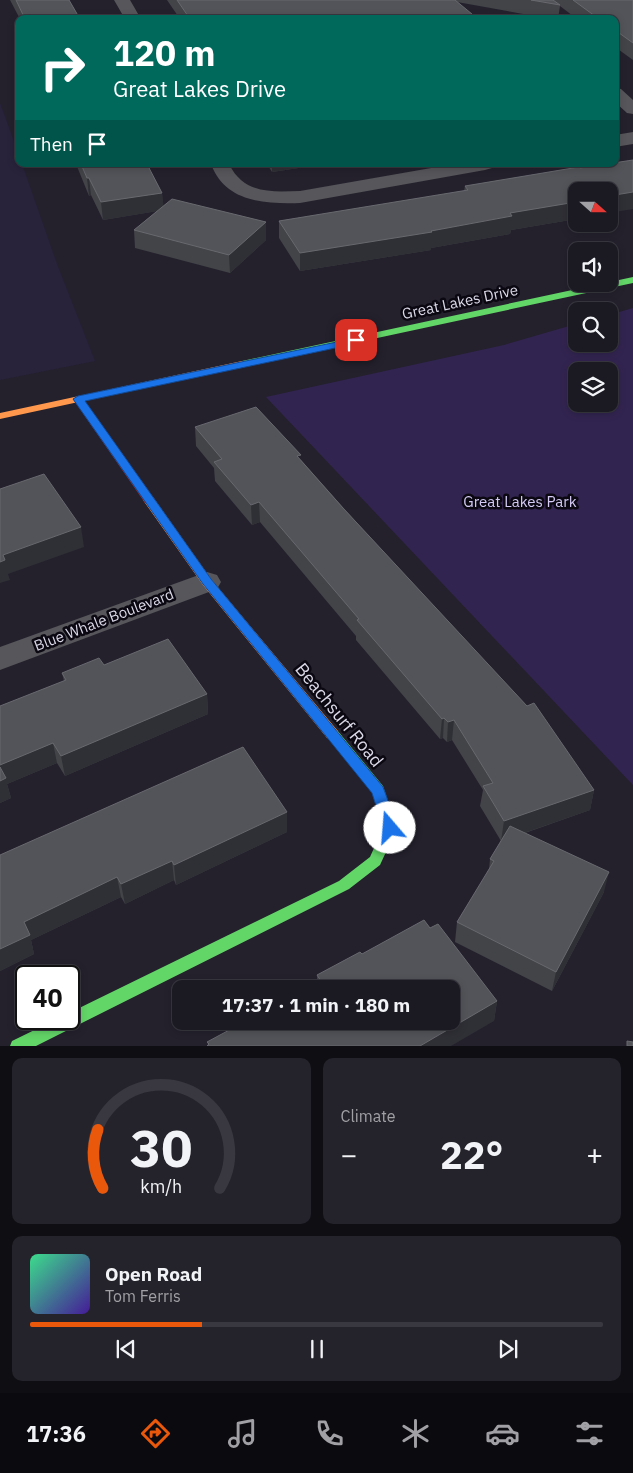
<!DOCTYPE html>
<html lang="en">
<head>
<meta charset="utf-8">
<style>
  :root { --surface:#1b1922; --page:#24222a; --text:#f1f3f6; --muted:#a0a0a5; --line:#393840; --accent:#ea580c }
  body { margin:0; font-family:"IBM Plex Sans",sans-serif; background:var(--page); color:var(--text); height:100vh; display:flex; flex-direction:column; font-size:19px; white-space:nowrap }
  * { box-sizing:border-box; margin:0 }
  p { font-size:16px; color:var(--muted) }
  .icon { flex:none; width:28px; height:28px; fill:none; stroke:currentColor; stroke-width:2; stroke-linecap:round; stroke-linejoin:round }
  .map { position:relative; height:1046px; overflow:hidden }
  .panel { display:flex; flex-direction:column; gap:12px; padding:12px; background:#0f0e13; flex:1 }
  .panel>* { flex:none }
  .banner { position:absolute; left:15px; top:15px; width:604px; height:152px; border-radius:10px; box-shadow:0 2px 8px #0003,0 0 0 1px var(--line); background:#00695c; color:#fff; overflow:hidden }
  .needle { width:32px; rotate:111deg }
  .tools { position:absolute; left:568px; top:182px; display:grid; gap:10px }
  .tools a { display:grid; place-items:center; width:50px; height:50px; border-radius:10px; background:var(--surface); box-shadow:0 2px 8px #0003,0 0 0 1px var(--line); font-size:25px }
  .speed { position:absolute; left:15px; top:965px; display:flex; gap:10px; font-size:25px; font-weight:700; text-align:center }
  .speed>* { display:grid; place-content:center; width:65px; height:65px; border-radius:50%; background:var(--surface); box-shadow:0 2px 8px #0003,0 0 0 1px var(--line); line-height:1 }
  .speed .limit { border:2px solid #111; border-radius:8px; background:#fff; color:#111 }
  .pin { position:absolute; display:grid; place-items:center; width:42px; height:42px; color:#fff; margin:-21px; border-radius:10px; box-shadow:0 2px 8px #0006 }
  .me { position:absolute; width:55px; margin:-28px; rotate:342deg; stroke-linejoin:round; filter:drop-shadow(0 0 4px #0008) }
  .turn { display:flex; align-items:center; gap:18px; height:105px; padding:0 15px; font-size:22px }
  .turn .icon { width:65px; height:65px; stroke-width:2.5 }
  .turn b { display:block; font-size:35px; line-height:42px }
  .then { display:flex; align-items:center; height:48px; padding:0 15px; background:#0003; gap:10px; font-size:19px }
  .big { font-size:38px; font-weight:700; line-height:1.1 }
  .panel .card { flex:1; display:flex; flex-direction:column; justify-content:center; gap:8px; min-width:0; padding:0 18px; border-radius:10px; background:var(--page) }
  .panel .dial { align-items:center; gap:0 }
  .dial svg { height:130px; overflow:visible; fill:none; stroke:var(--line); stroke-width:7; stroke-linecap:round; text-anchor:middle }
  .dial text { fill:var(--text); stroke:none }
  .song { display:flex; align-items:center; gap:15px }
  .cover { width:60px; height:60px; border-radius:8px; background:linear-gradient(135deg,hsl(150 70% 55%),hsl(260 70% 35%)) }
  .played { height:5px; border-radius:2px; background:linear-gradient(90deg,var(--accent) 30%,var(--line) 30%) }
  .keys { display:flex; justify-content:space-around; direction:ltr }
  .heat { display:flex; justify-content:space-between; align-items:center; font-size:28px; direction:ltr }
  .panel .tiles { flex:1; display:grid; gap:12px; grid-template-columns:1fr 1fr }
  .card:last-child { grid-column:span 2 }
  .trip { position:absolute; left:172px; top:980px; width:288px; height:50px; border-radius:10px; background:var(--surface); box-shadow:0 2px 8px #0003,0 0 0 1px var(--line); font-weight:700; line-height:50px; text-align:center }
  .tabs { display:flex; height:80px; justify-content:space-around; align-items:center; background:#0b0a0e; color:var(--muted) }
  .tabs .icon { width:35px; height:35px }
  .tabs .active { color:var(--accent) }
  .tabs b { font-size:22px; color:var(--text) }
  .map>svg:first-child { display:block }
  .built { fill:#28223b }
  .green { fill:#322450; fill-rule:evenodd }
  .lines { fill:none; stroke-linecap:round; stroke-linejoin:round }
  .street { fill:#57565a; fill-rule:evenodd }
  .fast { fill:#63d668; fill-rule:evenodd }
  .slow { fill:#ff974d; fill-rule:evenodd }
  .jam { fill:#b3261e; fill-rule:evenodd }
  .wall { fill:#424448 }
  .shaded-wall { fill:#2f2f36 }
  .building { fill:#535459; stroke:#68696f }
  .route { fill:#1a73e8; stroke:#114b97 }
  .labels { text-anchor:middle; stroke-width:5; stroke-linejoin:round; paint-order:stroke }
  .street-label { font-size:15px; fill:#dbd8e7; stroke:#0b0812 }
  .park-label { font-size:15px; fill:#d5cbf6; stroke:#0b0812 }
  .near-street-label { font-size:18px; fill:#dbd8e7; stroke:#0b0812 }
</style>
</head>
<body>
<div class="map">
<svg width="633" height="1046" viewBox="0 0 633 1046">
  <rect width="100%" height="100%" fill="#24212d"/>
  <path class="built" d="M0,103l19,52v9h3l35,100 38,97 -95,19z"/>
  <path class="green" d="M633,308v477l-367,-388 238,-52 72,-21v20h33v-29zM609,371v33h-33v-33z"/>
  <g class="lines">
    <path class="street" d="M114,0h16l11,19h-16z
      M615,88l6,1 12,11v14l-6,-1 -12,-11z
      M633,132v12l-18,3v-12z
      M211,164h18c15,30 41,28 71,27l154,-27h41l-3,4 -7,2 -185,33c-36,1 -75,-1 -89,-39z
      M207,572l10,3 4,7 -4,7 -217,81v-23z"/>
    <path class="fast" d="M633,277v6l-391,84 -5,-3 5,-3z
      M332,729l5,1 46,56 14,42 -17,37 -31,24 -313,157h-26l2,-5 45,-22h12v-6l270,-132 31,-24 13,-29 -11,-36 -47,-58 2,-4z"/>
    <path class="slow" d="M242,361l5,3 -2,2 -245,53v-6z
      M149,496l4,1 58,82 126,151 2,4 -2,4 -5,1 -5,-1 -124,-153 -60,-85z"/>
    <path class="jam" d="M78,396l4,1 71,100 2,3 -2,3h-8l-72,-104z"/>
  </g>
  <path class="wall" d="M10,0h59l11,19h-60z
    M167,0h466v60l-18,-13v-28h-38l-17,-13 -2,13h-7l-94,-17 21,17h-298z
    M76,164h71l15,29 1,13 103,16v18l-36,33 -95,-25 -1,-18 23,-19 -54,9 -12,-25 -2,1z
    M267,164h58l-53,8z
    M465,186l111,5v28l-65,11 -1,4 -79,14v2l-131,21 -21,-33v-17l185,-30z
    M195,427l106,33 293,330 -4,20 -65,23 79,59 -52,99 -97,-49 2,-20 32,-52 1,-11 11,-18 -21,-35 3,-16 -31,-50 -5,2 -4,-4 -3,1 -84,-99v-4l-96,-114 -8,3 -37,-44 -1,-13 -18,-22z
    M104,665l103,29 1,20 -143,62 -8,-13 -50,21 4,14 -11,5v-97l64,-25 -2,-8z
    M287,832l-111,53 -2,-5 -49,24 -4,-7 -90,43 3,14 -34,17v-116z
    M430,928l67,73 -3,20 -286,24 -1,-3 48,-18 196,-35h-134v-14l45,-21z"/>
  <path class="shaded-wall" d="M272,164h53l-53,8z
    M87,178h2l2,17 -2,1z
    M633,192v17l-24,4v-17z
    M162,193l2,17 -61,10 -2,-18z
    M576,202v17l-65,11 -1,4 -79,14v2l-131,21v-18l131,-22 79,-18z
    M266,222v18l-36,33 -1,-18z
    M259,502l1,20 -8,3 -1,-20z
    M81,527l3,20 -76,27 2,6 -10,3v-21l3,-7z
    M207,694l1,20 -143,62 -4,-20z
    M444,718l-1,20 -3,1 2,-20z
    M454,720l-2,20 -5,2 1,-20z
    M53,743l4,20 -50,21 4,14 -11,5v-38z
    M594,790l-4,20 -89,31 3,-20z
    M287,812v20l-111,53 -2,-20z
    M172,861l2,19 -49,24 -4,-20z
    M609,872l-5,20 -52,99 4,-19z
    M117,877l4,20 -90,43 3,14 -34,17v-22l24,-27z
    M497,1001l-3,20 -43,25h-31z"/>
  <path class="building" d="M16,0h53l11,19h-55z
    M177,0h278l23,19h-288z
    M531,0h22l7,5z
    M573,0h60v43l-18,-13v-11h-16z
    M633,160v32l-24,4v-5h-33v11l-66,11 2,3 -81,15 1,1 -132,21 -21,-32 189,-31 -3,-4 114,-19 1,1z
    M81,164h66l15,29 -61,9 -12,-24h-2z
    M172,199l94,23 -37,33 -95,-25z
    M256,407l45,48 -4,1 46,52 184,198 7,-3 60,87 -90,31 -21,-35 10,-3 -39,-63 -6,2 -4,-4 -2,1 -85,-99 2,-1 -100,-117 -8,3 -37,-43 8,-3 -27,-32z
    M44,474l37,53 -78,28 2,5 -5,2v-73z
    M168,639l39,55 -146,62 -8,-13 -53,22v-59l66,-26 -4,-7 37,-15 5,7z
    M243,747l44,65 -113,53 -2,-4 -51,23 -4,-7 -93,45 6,13 -30,14v-94z
    M0,767l6,11 -6,3z
    M510,826l99,46 -53,100 -99,-50 37,-61 -4,-2z
    M424,920l6,8 8,-4 59,77 -77,45h-213l2,-2 -2,-2 39,-21h7l2,3 4,-3h192v-32h-130l4,-2 -8,-12 43,-23 2,2z
    M627,1041l6,1v4h-6z"/>
  <path class="route" d="M356,338h3v5l-274,58 126,178 172,208 15,41 -3,4 -5,2 -5,-2 -2,-4 -11,-35 -169,-209 -130,-185 5,-3z"/>
  <g class="labels">
    <g class="street-label">
      <text transform="translate(460 302) rotate(-12)" y="5">Great Lakes Drive</text>
      <text transform="translate(104 620) rotate(-21)" y="5">Blue Whale Boulevard</text>
    </g>
    <g class="park-label">
      <text x="520" y="507">Great Lakes Park</text>
    </g>
    <g class="near-street-label">
      <text transform="translate(339 715) rotate(51)" y="6">Beachsurf Road</text>
    </g>
  </g>
</svg>
<div class="tools">
<a><svg class="needle" viewBox="-14 -14 28 28"><path d="M0-13l5 13h-10z" fill="#e53935"/><path d="M0 13l5-13h-10z" fill="#a0a0a5"/></svg></a>
<a><svg class="icon" aria-label="sound" viewBox="0 0 24 24"><path d="M4 9h4l5-4v14l-5-4H4zM17 9q2 3 0 6"/></svg></a>
<a><svg class="icon" aria-label="search" viewBox="0 0 24 24"><circle cx="10" cy="10" r="6"/><path d="M15 15l6 6"/></svg></a>
<a><svg class="icon" aria-label="layers" viewBox="0 0 24 24"><path d="M12 4l9 5-9 5-9-5zM3 14l9 5 9-5"/></svg></a>
</div>
<div class="speed"><div class="limit">40</div></div>
<div class="pin" style="left:356px;top:340px;background:#d93025"><svg class="icon" aria-label="arrive" viewBox="0 0 24 24"><path d="M6 21V4h12l-3 4 3 4H6"/></svg></div>
<svg class="me" style="left:390px;top:828px" viewBox="-20 -20 40 40"><circle r="19" fill="#fff"/><path d="M0-13L10 11 0 6-10 11z" fill="#1a73e8"/></svg>
<div class="trip">17:37 · 1 min · 180 m</div>
<div class="banner">
<div class="turn"><svg class="icon" aria-label="right" viewBox="0 0 24 24"><path d="M7 20v-9h11M14 6l5 5-5 5"/></svg><div><b>120 m</b>Great Lakes Drive</div></div>
<div class="then">Then<svg class="icon" aria-label="arrive" viewBox="0 0 24 24"><path d="M6 21V4h12l-3 4 3 4H6"/></svg></div>
</div>
</div>
<section class="panel">
<div class="tiles">
<div class="card dial"><svg viewBox="0 0 100 80">
<path d="M14 69A42 42 0 1 1 86 69"/>
<path d="M14 69A42 42 0 0 1 11 33" stroke="#ea580c"/>
<text x="50" y="56" font-size="32" font-weight="700">30</text>
<text x="50" y="72" font-size="11">km/h</text>
</svg></div>
<div class="card"><p>Climate</p>
<div class="heat"><a>−</a><b class="big">22°</b><a>+</a></div>
</div>
<div class="card">
<div class="song"><i class="cover"></i><div><b>Open Road</b><p>Tom Ferris</p></div></div>
<div class="played"></div>
<div class="keys"><svg class="icon" aria-label="previous" viewBox="0 0 24 24"><path d="M18 5L8 12l10 7zM5 5v14"/></svg><svg class="icon" aria-label="pause" viewBox="0 0 24 24"><path d="M8 5v14M16 5v14"/></svg><svg class="icon" aria-label="next" viewBox="0 0 24 24"><path d="M6 5l10 7-10 7zM19 5v14"/></svg></div>
</div>
</div>
</section>
<nav class="tabs">
<b>17:36</b>
<svg class="icon active" aria-label="directions" viewBox="0 0 24 24"><path d="M12 3l9 9-9 9-9-9zM9 14v-3h6M13 9l2 2-2 2"/></svg>
<svg class="icon" aria-label="music" viewBox="0 0 24 24"><path d="M9 18V5l10-2v13"/><circle cx="6" cy="18" r="3"/><circle cx="16" cy="16" r="3"/></svg>
<svg class="icon" aria-label="phone" viewBox="0 0 24 24"><path d="M5 4h4l2 5-3 2q2 4 5 5l2-3 5 2v4C11 20 4 13 5 4z"/></svg>
<svg class="icon" aria-label="climate" viewBox="0 0 24 24"><path d="M12 3v18M4 7l16 10M4 17L20 7"/></svg>
<svg class="icon" aria-label="car" viewBox="0 0 24 24"><path d="M5 17H2v-5l4-1 3-4h7l3 4 3 1v5h-3M9 17h6M6 11h13"/><circle cx="7" cy="17" r="2"/><circle cx="17" cy="17" r="2"/></svg>
<svg class="icon" aria-label="filters" viewBox="0 0 24 24"><path d="M4 7h16M4 17h16"/><circle cx="9" cy="7" r="2"/><circle cx="15" cy="17" r="2"/></svg>
</nav>
</body>
</html>
